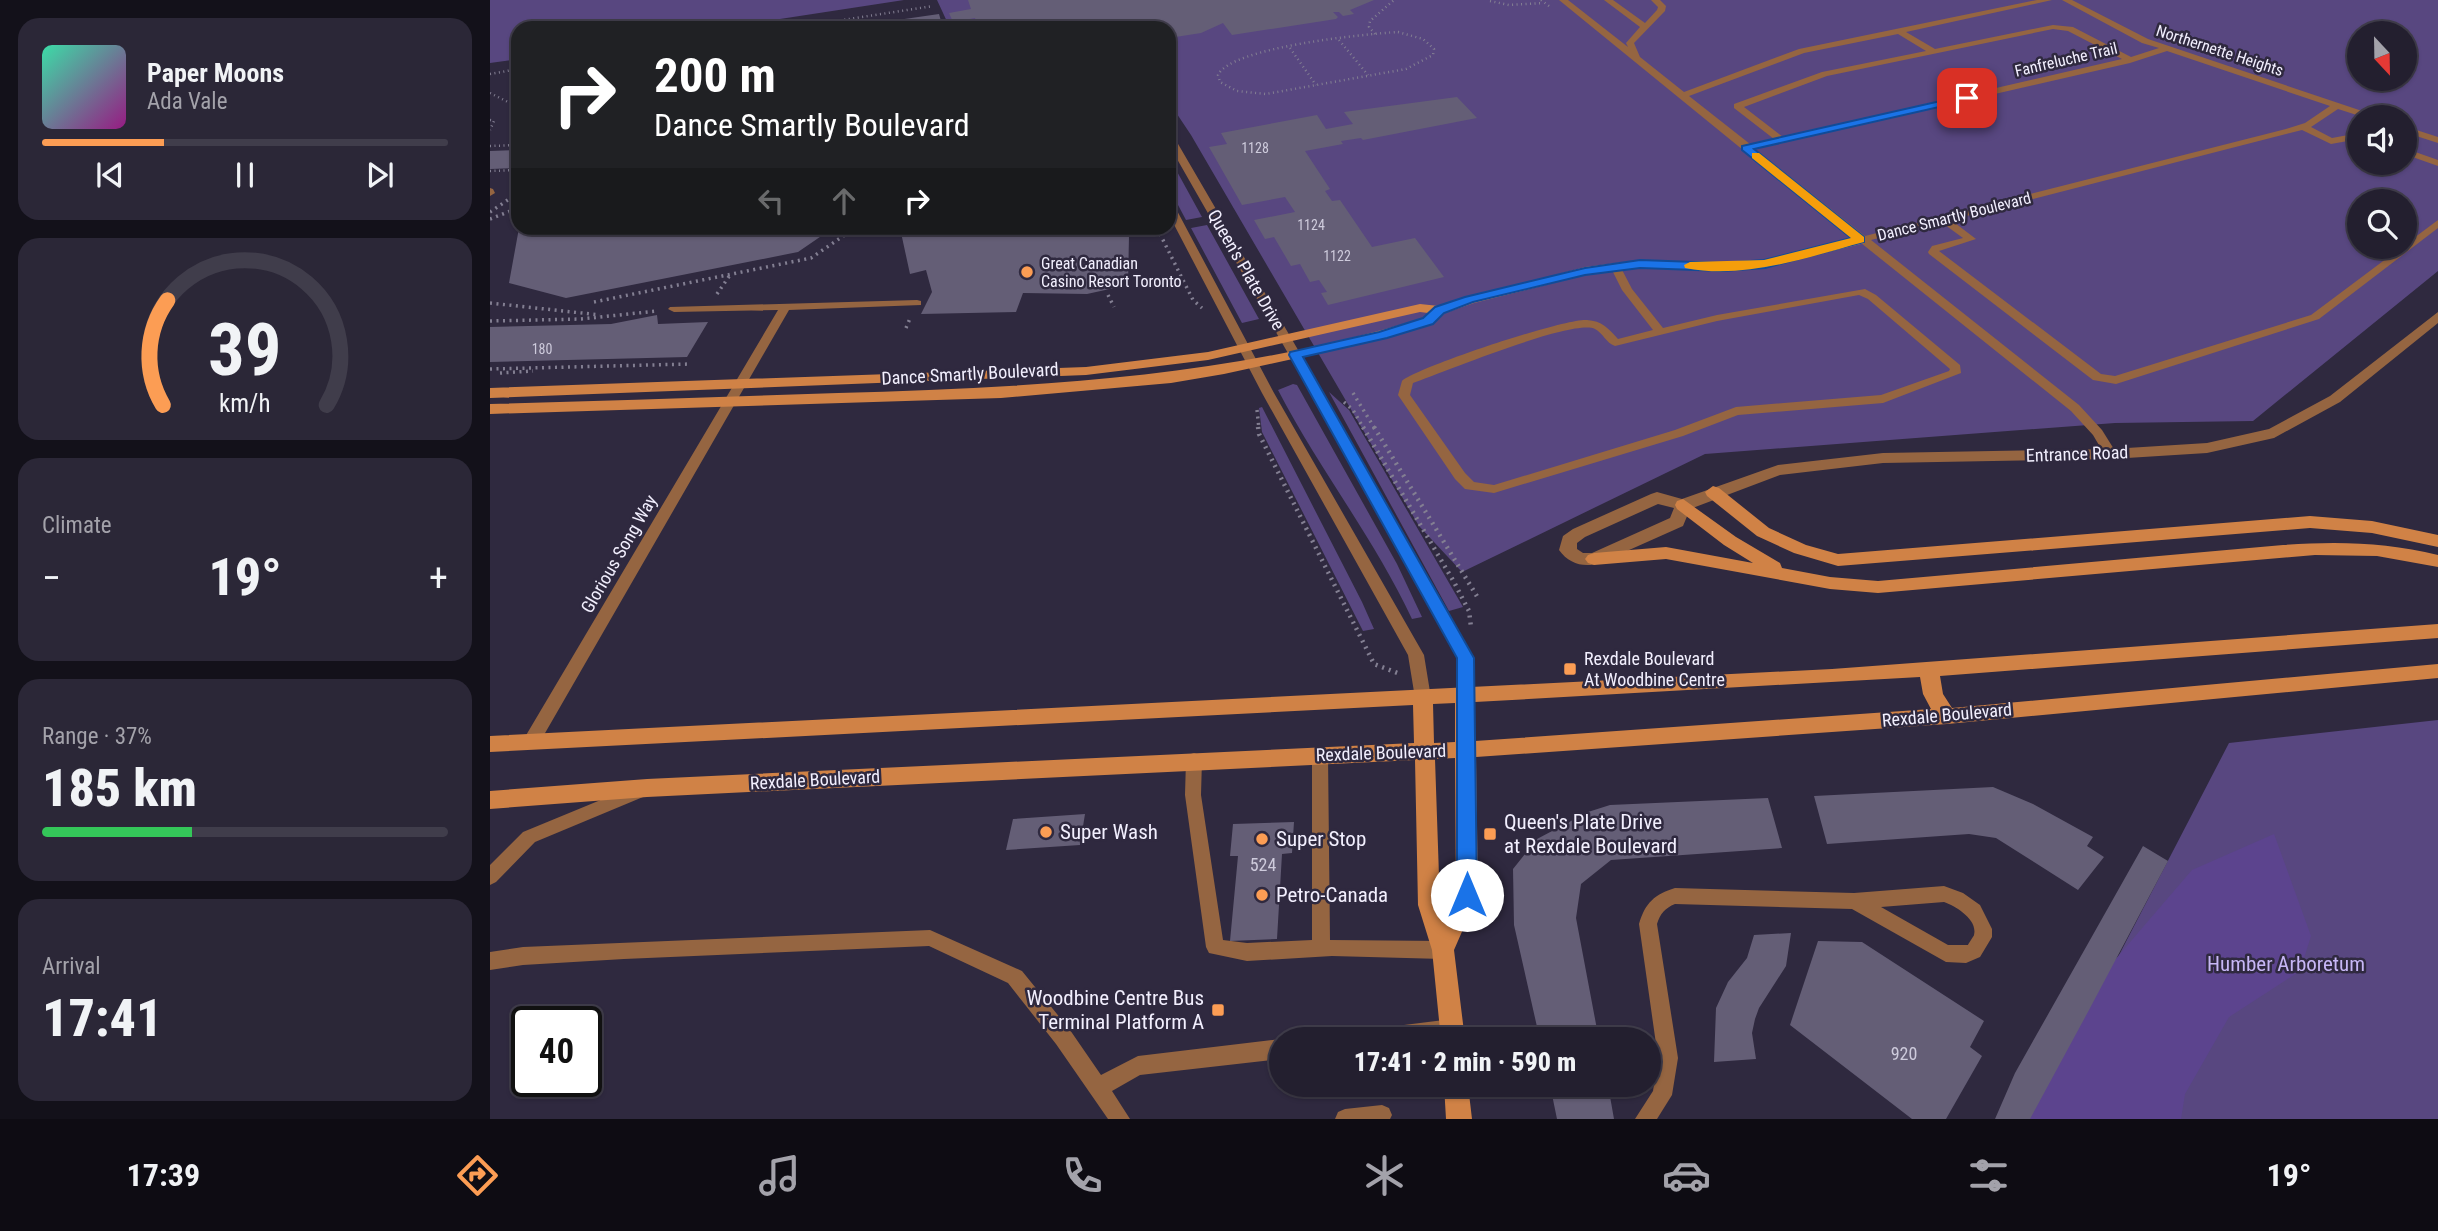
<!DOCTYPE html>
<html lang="en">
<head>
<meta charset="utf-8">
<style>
  :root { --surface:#231f2f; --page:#2b2737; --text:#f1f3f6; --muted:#a3a2aa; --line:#403d4b; --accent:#fc9d54 }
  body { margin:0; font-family:"Roboto Condensed",sans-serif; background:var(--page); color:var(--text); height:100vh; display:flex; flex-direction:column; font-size:26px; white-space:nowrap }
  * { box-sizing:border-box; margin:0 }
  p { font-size:23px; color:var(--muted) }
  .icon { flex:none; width:38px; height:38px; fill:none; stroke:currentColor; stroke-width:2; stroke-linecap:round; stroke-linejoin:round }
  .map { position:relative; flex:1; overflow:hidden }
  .drawer { display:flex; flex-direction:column; gap:18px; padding:18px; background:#13111a; width:490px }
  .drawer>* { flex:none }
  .top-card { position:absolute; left:21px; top:21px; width:665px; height:214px; border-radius:21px; box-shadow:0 2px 5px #0004,0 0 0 2px var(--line); background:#202124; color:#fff; overflow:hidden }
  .needle { width:46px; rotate:158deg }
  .tools { position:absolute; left:1857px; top:21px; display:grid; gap:14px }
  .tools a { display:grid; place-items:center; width:70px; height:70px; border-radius:50%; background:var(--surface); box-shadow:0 2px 5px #0004,0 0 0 2px var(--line); font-size:35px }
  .speed { position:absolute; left:21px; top:1006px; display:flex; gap:14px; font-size:35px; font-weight:700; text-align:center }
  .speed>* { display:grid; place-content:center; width:91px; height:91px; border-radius:50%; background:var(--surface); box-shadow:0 2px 5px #0004,0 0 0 2px var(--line); line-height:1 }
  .speed .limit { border:4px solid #111; border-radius:10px; background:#fff; color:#111 }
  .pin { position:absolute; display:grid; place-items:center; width:60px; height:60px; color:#fff; margin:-30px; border-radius:14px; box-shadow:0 4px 10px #0006 }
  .me { position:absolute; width:77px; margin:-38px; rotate:0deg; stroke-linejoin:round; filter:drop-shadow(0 0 5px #0008) }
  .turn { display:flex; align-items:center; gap:24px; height:147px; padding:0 28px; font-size:32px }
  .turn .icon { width:91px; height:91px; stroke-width:2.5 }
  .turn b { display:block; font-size:49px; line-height:60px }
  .lanes { display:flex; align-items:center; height:66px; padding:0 28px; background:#0003; justify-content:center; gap:35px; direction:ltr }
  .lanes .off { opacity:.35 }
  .big { font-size:52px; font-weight:800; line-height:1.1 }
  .drawer .widget { flex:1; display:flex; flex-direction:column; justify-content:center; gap:10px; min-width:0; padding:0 24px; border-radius:21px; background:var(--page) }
  .drawer .dial { align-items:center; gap:0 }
  .dial svg { height:182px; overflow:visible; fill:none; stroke:var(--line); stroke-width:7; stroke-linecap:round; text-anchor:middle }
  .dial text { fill:var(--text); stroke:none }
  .song { display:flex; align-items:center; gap:21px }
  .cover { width:84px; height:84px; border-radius:10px; background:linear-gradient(135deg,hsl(160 70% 55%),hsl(310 70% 35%)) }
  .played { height:7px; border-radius:4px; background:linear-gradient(90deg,var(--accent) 30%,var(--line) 30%) }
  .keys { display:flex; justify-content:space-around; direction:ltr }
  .heat { display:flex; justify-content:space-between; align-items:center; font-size:38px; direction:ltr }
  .charge { height:10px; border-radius:5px; background:linear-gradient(90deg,#34c759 37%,var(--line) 0) }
  .trip { position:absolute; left:779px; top:1027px; width:392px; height:70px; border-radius:35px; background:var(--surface); box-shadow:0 2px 5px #0004,0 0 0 2px var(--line); font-weight:800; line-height:70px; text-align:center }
  .dock { display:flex; height:112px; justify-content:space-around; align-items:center; background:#0e0c13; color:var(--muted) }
  .dock .icon { width:49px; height:49px }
  .dock .on { color:var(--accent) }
  .dock b { font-size:32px; color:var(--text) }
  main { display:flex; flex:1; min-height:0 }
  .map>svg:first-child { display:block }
  .green { fill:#584780; fill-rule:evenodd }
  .forest { fill:#5c448e }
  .building { fill:#645e76 }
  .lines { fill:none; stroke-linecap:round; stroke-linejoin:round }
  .path-far2 { stroke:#837f92; stroke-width:2.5; stroke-dasharray:1 3.5; stroke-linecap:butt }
  .path-far1 { stroke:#837f92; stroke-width:3.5; stroke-dasharray:2 4.5; stroke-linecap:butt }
  .path { stroke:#837f92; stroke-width:4.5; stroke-dasharray:2 5; stroke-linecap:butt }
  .lane { fill:#956541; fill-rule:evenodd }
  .street { fill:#956541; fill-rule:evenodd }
  .secondary { fill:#d08246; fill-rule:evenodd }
  .route { fill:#1a73e8; stroke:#114b97; stroke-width:2 }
  .slow { fill:#f59e0b }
  .poi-dot { fill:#fc9d54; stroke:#2f293f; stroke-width:2.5 }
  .labels { text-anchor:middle; stroke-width:5; stroke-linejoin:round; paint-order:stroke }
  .number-label { font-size:14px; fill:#cecbdc }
  .far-street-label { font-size:16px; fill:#f2effe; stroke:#2f293f }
  .far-poi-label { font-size:16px; fill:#f2effe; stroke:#2f293f; text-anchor:start }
  .street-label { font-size:18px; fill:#f2effe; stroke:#2f293f }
  .poi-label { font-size:18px; fill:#f2effe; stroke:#2f293f; text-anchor:start }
  .near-number-label { font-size:18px; fill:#cecbdc }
  .near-poi-label { font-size:21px; fill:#f2effe; stroke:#2f293f; text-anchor:start }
  .near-park-label { font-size:21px; fill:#c7b7f6; stroke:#2f293f }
</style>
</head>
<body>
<main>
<section class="drawer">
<div class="widget">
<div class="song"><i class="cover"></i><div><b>Paper Moons</b><p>Ada Vale</p></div></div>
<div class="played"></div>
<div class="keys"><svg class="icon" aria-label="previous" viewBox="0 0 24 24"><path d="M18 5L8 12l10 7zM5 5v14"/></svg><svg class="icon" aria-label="pause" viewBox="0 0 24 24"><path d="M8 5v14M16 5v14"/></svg><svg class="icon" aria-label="next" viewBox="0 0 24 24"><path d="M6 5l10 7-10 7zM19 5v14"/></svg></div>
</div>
<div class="widget dial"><svg viewBox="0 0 100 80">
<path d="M14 69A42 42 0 1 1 86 69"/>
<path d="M14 69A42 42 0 0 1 16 23" stroke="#fc9d54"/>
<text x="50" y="56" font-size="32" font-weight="700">39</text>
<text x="50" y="72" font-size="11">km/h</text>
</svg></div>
<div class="widget"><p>Climate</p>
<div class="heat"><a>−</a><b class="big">19°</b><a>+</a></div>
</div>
<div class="widget"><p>Range · 37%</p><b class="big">185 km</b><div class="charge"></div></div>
<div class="widget"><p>Arrival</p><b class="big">17:41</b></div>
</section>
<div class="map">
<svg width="1948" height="1119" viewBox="0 0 1948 1119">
  <rect width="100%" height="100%" fill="#2f293f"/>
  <path class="green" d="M0,0h414l-183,28h-203v31l-28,4z
    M447,0h1501v271l-185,150 -138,2 -410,31 -243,118 -43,-46 -228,-391 -22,-33v-74h-219zM1869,33h45v46h-45zM1869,117h45v46h-45zM1869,201h45v46h-45z
    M679,157l33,60 -16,3 -17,-32z
    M717,225l52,94 -17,4 -51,-95z
    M803,384l4,1 100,179 25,53 -10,2c-38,-81 -93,-150 -134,-229z
    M839,392l20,18 114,197 -14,4z
    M772,407l100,195 12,27 -11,2 -101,-199 -3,-24z
    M1948,720v399h-404l195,-376z"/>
  <path class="forest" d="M1784,834l37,102 -11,35 -71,46 -44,77 -4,25h-172l38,-80 145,-169z"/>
  <path class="building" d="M478,0h406l-24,10 4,4 -11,2 -4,-4h-6l5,5 -2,2 -104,16 -9,-12 -22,10 -32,5v-10h-196l-2,-5 5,-1 -1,-4 -22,4 -4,-9 22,-4z
    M449,14l4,14h-87v-2z
    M967,97l20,21 -114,22 -2,-2 -20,3 2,3 -38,7 25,38 -5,2 7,10 8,-1 32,47 43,-9 29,39 -116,28 -7,-12 6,-1 -8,-12 -9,2 -10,-18 -9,2 -17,-29 -9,2 -11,-19 41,-8 -10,-15 -43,8 -33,-58 18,-3 -6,-11 96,-18 9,14 27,-5 -9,-12z
    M28,150v18l-28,1v-18z
    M29,228h314l-35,24 -232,46 -57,-15z
    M410,228h225l4,8 -1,49 -41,9 -64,-1 -7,19 -95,2 11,-22 -6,-22 -16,4z
    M167,315l1,9 50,-2 -21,35 -197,5v-35l121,-3z
    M1503,787l40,17 60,33 -6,9 17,11 -26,33 -82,-52 -27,-4 -142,10 -13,-48z
    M1278,798l14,50 -171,12 -30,24 -5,34 23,122h-59l-26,-115 -1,-56 24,-30 51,-27 22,-7z
    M595,814l-5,31 -74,5 7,-31z
    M804,822l-2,31 -10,1 -5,85 -47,2 8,-85h-8l3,-32z
    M1653,846l25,15 -79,149 -59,109h-35l20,-46z
    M1301,933l-5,33 -27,42 -4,11 -3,14 4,26 -42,3 2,-54 12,-26 19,-24 7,-23z
    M1328,941l44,1 122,79 -14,26 12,9 -36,63h-34l-122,-94z
    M1060,1085h58l6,34h-57z"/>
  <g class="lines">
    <path class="path-far2" d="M1051,0l8,6
      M1000,1l19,4 34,-2
      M301,28l142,-22
      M908,32l25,7 11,10 -1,6 -27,14 -140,25 -29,-3 -17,-9 -2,-7c13,-28 147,-41 180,-43z
      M885,34l-6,-7 1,-6 24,-21
      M849,40l29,35
      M800,48l26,37
      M0,74l28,-5
      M0,93l28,14
      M0,120l4,1 -4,9
      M0,146l28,-1
      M0,171l28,-1"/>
    <path class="path-far1" d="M0,212l28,-19
      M0,219l28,-11
      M667,228l36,72 9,8
      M227,294l13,-19
      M618,295l6,12
      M104,302l217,-44 44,-30
      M0,303l110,12
      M0,321l91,-2 76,-8
      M416,328l5,-12
      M0,369l200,-5
      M10,373l33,-2
      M863,393l22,36
      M854,402l9,8 11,19
      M767,410l2,19"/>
    <path class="path" d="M768,427l1,7 115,230 26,10
      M873,427l91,155 15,29 2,16
      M884,427l104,171"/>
    <path class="lane" d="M1069,0h9l60,47 -2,-4 14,-16 -36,-27h9l32,23 12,-13 1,-3 -7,-7h9l6,6 -1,5 -31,32 6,14 44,35 115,-43 238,-49h15l-146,32 29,17 118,-24 20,2 58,30 28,-9 -17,-5 -80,-43h10l76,39 226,76 1,2h-12l-25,-8 -27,18 21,11 27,-5v6l-28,5 -29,-14 -351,90 25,19 -37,12 162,123 14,2 196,-61 127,-95v8l-119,91 -203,65 -23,-4 -164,-126 -1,-2 4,-6 31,-8 -22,-16 -70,18 208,165 23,25 15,24 -6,4 -5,-1 -13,-22 -22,-24 -210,-168 -5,-1v-3l-113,-89zM1563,29l15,2 54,28 -339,78 -39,-30 83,-31zM1408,34l28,17 -104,21 -88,32v4l40,31 -24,5 -61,-48 115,-43zM1677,51l163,55 -25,17 -19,6 -421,107 -110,-87 375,-86z
      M1914,126l34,11v6l-34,-11z
      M679,134l5,3 127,218 172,303v38l-3,4 -5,2 -5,-2 -3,-4v-38l-168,-303 -120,-210z
      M1914,148l34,12v6l-34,-12z
      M0,188l3,1 2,4 -5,3z
      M679,202l5,3 100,188 150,262 7,43 -3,4 -5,2 -5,-2 -3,-4 -7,-43 -146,-262 -93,-178z
      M1125,263l4,1 13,25 31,39 54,-13 148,-26 11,6 84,70 1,8 -78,30 -145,12 -55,21 -189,57 -29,-4 -10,-10 -57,-84 4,-14c16,-14 163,-63 185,-61 15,1 21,8 31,19l35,-9 -31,-40 -12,-24zM1369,295l9,4 82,70 -1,2 -68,24 -145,12 -61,23 -181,55 -20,-3 -9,-9 -55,-78 3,-12c28,-10 161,-65 182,-54 8,4 11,14 20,17l102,-25z
      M427,300l4,1v4l-132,5 -252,437 -6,1 -6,-1 -2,-5 2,-5 253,-427 -104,2 -6,-3 2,-2z
      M830,748l6,2 2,5 2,185 113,1 6,3 3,6 -3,6 -6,3 -111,-3 -85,5 -38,-8 -3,-6 -21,-152 1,-35 2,-5 6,-2 6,2 2,5 -1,35 22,145 24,3 65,-3v-185l2,-5z
      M147,785l6,2 2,5 -2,5 -108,45 -39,40 -6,3v-20l33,-33z
      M1454,886l19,7 17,12 12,24v8l-12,20 -14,6 -20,-1 -94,-53 -177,-5c-10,4 -15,10 -18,20l21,134 -6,37 -15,24h-22l18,-28 5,-33 -19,-134c6,-21 16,-30 36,-36l179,5zM1454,902c11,4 34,17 30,33 0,1 -6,9 -6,10h-20l-67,-38z
      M440,930l92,41 48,59 31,45 37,-19 143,-17v20l-141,16 -28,16 18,28h-22l-52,-75 -48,-61 -79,-37 -305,13 -101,6 -33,5v-18l33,-5z
      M962,1019l7,2 3,7 -3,7c-27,10 -82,5 -112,5l2,-7 7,-2z
      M892,1105l7,3 3,7 -2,4h-55l3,-7 7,-3z"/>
    <path class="street" d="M1948,312v11l-98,79 -66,36 -67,15 -96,6 -228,4 -103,12 -90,34 -7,17 -83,37c-16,5 -31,1 -41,-13l4,-14 10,-7 78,-35 6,-2 25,7 96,-34 105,-12 228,-4 96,-6 62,-14 61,-33zM1168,504l16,4 -4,10 -78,35h-9l-6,-4v-6l8,-6z"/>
    <path class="secondary" d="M1370,236l5,1v6l-101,25 -41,3 -83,-3 -55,7 -111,28 -29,10 -12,11 -45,14 -164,36 -53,9 -170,15 -511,16v-10c116,-3 232,-7 348,-11 201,-6 391,-15 585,-75l5,-5 -8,-1 -212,48 -122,15 -596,23v-10l596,-21 122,-15 212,-48 19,2 146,-39 55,-7 83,3 41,-3z
      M1223,486l6,2 50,40 37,17 32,9 472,-38 62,5 66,14v12l-66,-14 -62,-5 -472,38 -44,-13 -37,-17 -50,-40 -2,-4z
      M1193,499l53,38 44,26 2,5 48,9 48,4 405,-36c53,-4 103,-3 155,10v12l-61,-11 -62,-1 -437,38 -48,-4 -164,-30 -72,6 -6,-2 -3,-4 3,-4 6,-2 72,-6 87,16 -29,-18 -47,-36 -2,-4 2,-4z
      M1948,624v14l-498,38 3,18 9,14 486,-44v14l-491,46 -471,33 2,138 -24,55 11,90h-24l-9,-90 -14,-45 -3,-145 -768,37 -157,12v-18l157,-12 767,-36 -1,-38 -923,47v-16l1342,-67zM1430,677l3,17 8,15 -456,32v-39zM965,703v39l-21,1 -1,-39zM965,758l1,137 -11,25 -5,-15 -5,-146z
      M954,1085h24l4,34h-26z"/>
  </g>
  <path class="route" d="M1477,95l3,1v4l-216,49 110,88v5l-99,26 -42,3 -83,-3 -55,7 -112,27 -29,11 -11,11 -46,14 -84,19 171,301 3,237 -3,6 -7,3 -7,-3 -3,-6v-237l-168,-303 1,-3 89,-20 44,-14 12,-11 30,-10 120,-29 55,-8 83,3 41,-3 87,-22 -109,-88v-4z"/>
  <path class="slow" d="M1262,153h7l105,84v5c-56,15 -119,38 -179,26l-1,-3 6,-3 74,-2 87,-22 -99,-80z"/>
  <g class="poi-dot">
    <circle cx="537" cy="272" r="7"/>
    <rect x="1073" y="662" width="14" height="14" rx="3.5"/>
    <circle cx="556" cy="832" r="7"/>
    <rect x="993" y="827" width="14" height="14" rx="3.5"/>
    <circle cx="772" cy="839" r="7"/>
    <circle cx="772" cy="895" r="7"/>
    <rect x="721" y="1003" width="14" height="14" rx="3.5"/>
  </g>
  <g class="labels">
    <g class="number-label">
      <text x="765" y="153">1128</text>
      <text x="821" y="230">1124</text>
      <text x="847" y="261">1122</text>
      <text x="52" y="354">180</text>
    </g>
    <g class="far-street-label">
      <text transform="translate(1730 50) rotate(18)" y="6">Northernette Heights</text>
      <text transform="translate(1576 59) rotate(-13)" y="6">Fanfreluche Trail</text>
      <text transform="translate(1464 216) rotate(-14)" y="6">Dance Smartly Boulevard</text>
    </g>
    <g class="far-poi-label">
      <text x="551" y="269">Great Canadian<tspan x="551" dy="18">Casino Resort Toronto</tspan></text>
    </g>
    <g class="street-label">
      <text transform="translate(756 270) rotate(60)" y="6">Queen's Plate Drive</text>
      <text transform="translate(480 374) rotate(-3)" y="6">Dance Smartly Boulevard</text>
      <text transform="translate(1587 454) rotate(-2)" y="6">Entrance Road</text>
      <text transform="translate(129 554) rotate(-60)" y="6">Glorious Song Way</text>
      <text transform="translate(1457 715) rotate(-5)" y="6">Rexdale Boulevard</text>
      <text transform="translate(891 753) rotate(-2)" y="6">Rexdale Boulevard</text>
      <text transform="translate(325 780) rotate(-3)" y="6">Rexdale Boulevard</text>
    </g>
    <g class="poi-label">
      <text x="1094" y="665">Rexdale Boulevard<tspan x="1094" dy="21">At Woodbine Centre</tspan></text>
    </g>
    <g class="near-number-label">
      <text x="773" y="871">524</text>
      <text x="1414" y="1060">920</text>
    </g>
    <g class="near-poi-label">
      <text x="1014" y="829">Queen's Plate Drive<tspan x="1014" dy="24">at Rexdale Boulevard</tspan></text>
      <text x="570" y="839">Super Wash</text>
      <text x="786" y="846">Super Stop</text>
      <text x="786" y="902">Petro-Canada</text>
      <text x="714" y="1005" text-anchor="end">Woodbine Centre Bus<tspan x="714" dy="24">Terminal Platform A</tspan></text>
    </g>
    <g class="near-park-label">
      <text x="1796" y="971">Humber Arboretum</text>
    </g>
  </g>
</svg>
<div class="tools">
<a><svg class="needle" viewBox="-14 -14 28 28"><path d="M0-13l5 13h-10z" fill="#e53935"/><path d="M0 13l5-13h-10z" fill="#a3a2aa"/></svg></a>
<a><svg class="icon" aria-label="sound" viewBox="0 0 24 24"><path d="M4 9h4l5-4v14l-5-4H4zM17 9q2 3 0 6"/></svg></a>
<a><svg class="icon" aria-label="search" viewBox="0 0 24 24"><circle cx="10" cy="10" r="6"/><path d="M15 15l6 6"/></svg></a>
</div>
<div class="speed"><div class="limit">40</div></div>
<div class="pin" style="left:1477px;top:98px;background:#d93025"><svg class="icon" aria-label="arrive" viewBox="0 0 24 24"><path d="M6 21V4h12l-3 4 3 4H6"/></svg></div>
<svg class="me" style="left:977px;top:895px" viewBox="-20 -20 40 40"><circle r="19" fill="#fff"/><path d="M0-13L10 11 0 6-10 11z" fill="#1a73e8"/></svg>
<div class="trip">17:41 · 2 min · 590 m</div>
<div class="top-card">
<div class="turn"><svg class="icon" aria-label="right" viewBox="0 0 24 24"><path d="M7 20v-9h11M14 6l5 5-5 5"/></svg><div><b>200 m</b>Dance Smartly Boulevard</div></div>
<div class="lanes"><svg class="icon off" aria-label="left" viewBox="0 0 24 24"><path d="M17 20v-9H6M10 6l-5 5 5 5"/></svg><svg class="icon off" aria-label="ahead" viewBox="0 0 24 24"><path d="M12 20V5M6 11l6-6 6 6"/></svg><svg class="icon" aria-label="right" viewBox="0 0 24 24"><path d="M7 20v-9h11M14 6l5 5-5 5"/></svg></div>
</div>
</div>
</main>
<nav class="dock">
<b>17:39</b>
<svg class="icon on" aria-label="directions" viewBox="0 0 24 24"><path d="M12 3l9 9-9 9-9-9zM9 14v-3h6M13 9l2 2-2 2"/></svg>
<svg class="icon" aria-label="music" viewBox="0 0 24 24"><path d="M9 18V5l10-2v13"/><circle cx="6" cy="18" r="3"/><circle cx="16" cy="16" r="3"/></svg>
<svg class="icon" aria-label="phone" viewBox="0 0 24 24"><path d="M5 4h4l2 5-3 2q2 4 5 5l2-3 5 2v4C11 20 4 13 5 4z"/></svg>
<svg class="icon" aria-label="climate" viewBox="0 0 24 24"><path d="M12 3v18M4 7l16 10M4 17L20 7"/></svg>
<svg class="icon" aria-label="car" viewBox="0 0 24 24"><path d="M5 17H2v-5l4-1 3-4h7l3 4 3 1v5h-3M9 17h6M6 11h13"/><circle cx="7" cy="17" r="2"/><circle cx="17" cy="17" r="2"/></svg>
<svg class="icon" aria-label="filters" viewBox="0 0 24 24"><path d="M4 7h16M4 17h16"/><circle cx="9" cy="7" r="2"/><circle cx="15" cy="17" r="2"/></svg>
<b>19°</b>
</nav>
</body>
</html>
